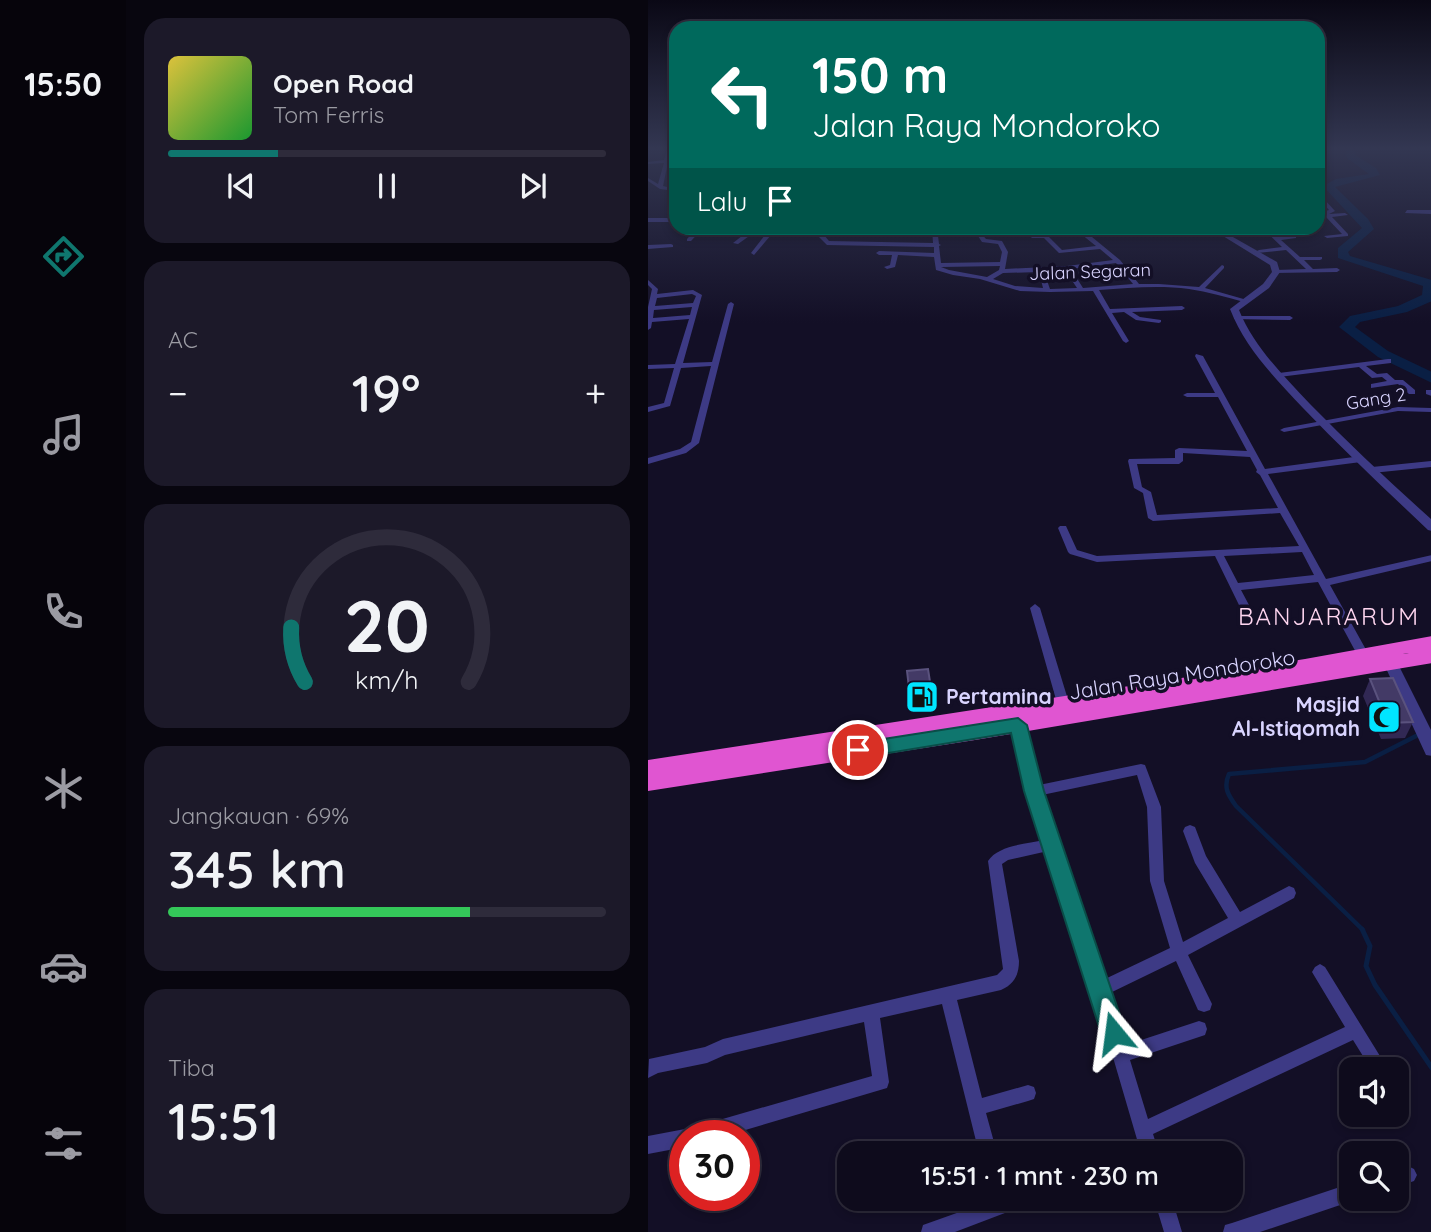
<!DOCTYPE html>
<html lang="id">
<head>
<meta charset="utf-8">
<style>
  :root { --surface:#0e0b1c; --page:#1c1929; --text:#f1f3f6; --muted:#9b9ba3; --line:#2e2b3b; --accent:#0f766e }
  body { margin:0; font-family:Quicksand,sans-serif; background:var(--page); color:var(--text); height:100vh; display:flex; flex-direction:column; font-size:26px; white-space:nowrap }
  * { box-sizing:border-box; margin:0 }
  p { font-size:23px; color:var(--muted) }
  .icon { flex:none; width:38px; height:38px; fill:none; stroke:currentColor; stroke-width:2; stroke-linecap:round; stroke-linejoin:round }
  .map { position:relative; flex:1; overflow:hidden }
  .drawer { display:flex; flex-direction:column; gap:18px; padding:18px; background:#08060f; width:522px }
  .drawer>* { flex:none }
  .banner { position:absolute; left:21px; top:21px; width:656px; height:214px; border-radius:21px; box-shadow:0 4px 10px #0003,0 0 0 2px var(--line); background:#00695c; color:#fff; overflow:hidden }
  .buttons { position:absolute; left:691px; top:1057px; display:grid; gap:14px }
  .buttons a { display:grid; place-items:center; width:70px; height:70px; border-radius:14px; background:var(--surface); box-shadow:0 4px 10px #0003,0 0 0 2px var(--line); font-size:35px }
  .speed { position:absolute; left:21px; top:1120px; display:flex; gap:14px; font-size:35px; font-weight:700; text-align:center }
  .speed>* { display:grid; place-content:center; width:91px; height:91px; border-radius:50%; background:var(--surface); box-shadow:0 4px 10px #0003,0 0 0 2px var(--line); line-height:1 }
  .speed .limit { border:10px solid #d22; background:#fff; color:#111 }
  .pin { position:absolute; display:grid; place-items:center; width:60px; height:60px; color:#fff; margin:-30px; border:4px solid #fff; border-radius:50%; box-shadow:0 2px 7px #0007 }
  .me { position:absolute; width:77px; margin:-38px; rotate:344deg; stroke-linejoin:round; filter:drop-shadow(0 0 5px #0008) }
  .turn { display:flex; align-items:center; gap:24px; height:147px; padding:0 28px; font-size:32px }
  .turn .icon { width:91px; height:91px; stroke-width:2.5 }
  .turn b { display:block; font-size:49px; line-height:60px }
  .then { display:flex; align-items:center; height:66px; padding:0 28px; background:#0003; gap:14px; font-size:26px }
  .big { font-size:52px; font-weight:600; line-height:1.1 }
  .drawer .card { flex:1; display:flex; flex-direction:column; justify-content:center; gap:10px; min-width:0; padding:0 24px; border-radius:21px; background:var(--page) }
  .drawer .dial { align-items:center; gap:0 }
  .dial svg { height:182px; overflow:visible; fill:none; stroke:var(--line); stroke-width:7; stroke-linecap:round; text-anchor:middle }
  .dial text { fill:var(--text); stroke:none }
  .song { display:flex; align-items:center; gap:21px }
  .cover { width:84px; height:84px; border-radius:10px; background:linear-gradient(135deg,hsl(50 70% 55%),hsl(130 70% 35%)) }
  .played { height:7px; border-radius:4px; background:linear-gradient(90deg,var(--accent) 25%,var(--line) 25%) }
  .keys { display:flex; justify-content:space-around; direction:ltr }
  .heat { display:flex; justify-content:space-between; align-items:center; font-size:38px; direction:ltr }
  .charge { height:10px; border-radius:5px; background:linear-gradient(90deg,#34c759 69%,var(--line) 0) }
  .trip { position:absolute; left:189px; top:1141px; width:406px; height:70px; border-radius:21px; background:var(--surface); box-shadow:0 4px 10px #0003,0 0 0 2px var(--line); font-weight:600; line-height:70px; text-align:center }
  main { display:flex; flex:1; min-height:0 }
  .dock { display:flex; flex-direction:column; width:126px; justify-content:space-around; align-items:center; background:#06040b; color:var(--muted) }
  .dock .icon { width:49px; height:49px }
  .dock .active { color:var(--accent) }
  .dock b { font-size:32px; color:var(--text) }
  .map>svg:first-child { display:block }
  .lines { fill:none; stroke-linecap:round; stroke-linejoin:round }
  .stream-far1 { stroke:#0a1f44; stroke-width:4.5 }
  .stream { stroke:#0a1f44; stroke-width:5 }
  .river { fill:#0a1f44; fill-rule:evenodd }
  .minor { fill:#3d3a85; fill-rule:evenodd }
  .tertiary { fill:#3d3a85; fill-rule:evenodd }
  .trunk { fill:#e055d1; fill-rule:evenodd }
  .wall { fill:#312854 }
  .building { fill:#433a66; stroke:#5a527e; stroke-width:2 }
  .route { fill:#0f766e; stroke:#0a4d48; stroke-width:2 }
  .labels { text-anchor:middle; stroke-width:7; stroke-linejoin:round; paint-order:stroke }
  .far-street-label { font-size:18px; fill:#d9d4ff; stroke:#130f26 }
  .street-label { font-size:21px; fill:#d9d4ff; stroke:#130f26 }
  .poi-label { font-size:21px; font-weight:bold; fill:#d9d4ff; stroke:#130f26; text-anchor:start }
  .quarter-label { font-size:24px; letter-spacing:2px; fill:#ffd6f0; stroke:#130f26 }
</style>
</head>
<body>
<main>
<nav class="dock">
<b>15:50</b>
<svg class="icon active" aria-label="directions" viewBox="0 0 24 24"><path d="M12 3l9 9-9 9-9-9zM9 14v-3h6M13 9l2 2-2 2"/></svg>
<svg class="icon" aria-label="music" viewBox="0 0 24 24"><path d="M9 18V5l10-2v13"/><circle cx="6" cy="18" r="3"/><circle cx="16" cy="16" r="3"/></svg>
<svg class="icon" aria-label="phone" viewBox="0 0 24 24"><path d="M5 4h4l2 5-3 2q2 4 5 5l2-3 5 2v4C11 20 4 13 5 4z"/></svg>
<svg class="icon" aria-label="climate" viewBox="0 0 24 24"><path d="M12 3v18M4 7l16 10M4 17L20 7"/></svg>
<svg class="icon" aria-label="car" viewBox="0 0 24 24"><path d="M5 17H2v-5l4-1 3-4h7l3 4 3 1v5h-3M9 17h6M6 11h13"/><circle cx="7" cy="17" r="2"/><circle cx="17" cy="17" r="2"/></svg>
<svg class="icon" aria-label="filters" viewBox="0 0 24 24"><path d="M4 7h16M4 17h16"/><circle cx="9" cy="7" r="2"/><circle cx="15" cy="17" r="2"/></svg>
</nav>
<section class="drawer">
<div class="card">
<div class="song"><i class="cover"></i><div><b>Open Road</b><p>Tom Ferris</p></div></div>
<div class="played"></div>
<div class="keys"><svg class="icon" aria-label="previous" viewBox="0 0 24 24"><path d="M18 5L8 12l10 7zM5 5v14"/></svg><svg class="icon" aria-label="pause" viewBox="0 0 24 24"><path d="M8 5v14M16 5v14"/></svg><svg class="icon" aria-label="next" viewBox="0 0 24 24"><path d="M6 5l10 7-10 7zM19 5v14"/></svg></div>
</div>
<div class="card"><p>AC</p>
<div class="heat"><a>−</a><b class="big">19°</b><a>+</a></div>
</div>
<div class="card dial"><svg viewBox="0 0 100 80">
<path d="M14 69A42 42 0 1 1 86 69"/>
<path d="M14 69A42 42 0 0 1 8 45" stroke="#0f766e"/>
<text x="50" y="56" font-size="32" font-weight="700">20</text>
<text x="50" y="72" font-size="11">km/h</text>
</svg></div>
<div class="card"><p>Jangkauan · 69%</p><b class="big">345 km</b><div class="charge"></div></div>
<div class="card"><p>Tiba</p><b class="big">15:51</b></div>
</section>
<div class="map">
<svg width="784" height="1232" viewBox="0 0 784 1232">
  <rect width="100%" height="100%" fill="#130f26"/>
  <g class="lines">
    <path class="stream-far1" d="M715,930l-127,-124c-8,-11 -13,-19 -7,-32l136,-12 55,-28"/>
    <path class="stream" d="M714,929l8,17 -4,20 9,19 57,83"/>
    <path class="river" d="M698,150h10l-1,5 21,13 4,7 -45,12 33,32 6,10 -26,23 2,4 82,24v21l-25,11 -47,10 -5,5 33,24 44,21v11l-54,-26 -39,-30 11,-11 48,-10 24,-11 1,-9 -85,-28v-10l24,-20 -39,-42 13,-7 33,-5 -22,-16z"/>
    <path class="minor" d="M19,150h4l-2,9h7v2l-8,1 -5,24 13,3v2l-16,-2 -12,-8v-3l10,6 6,-21 -16,1v-2l16,-2z
      M676,199l11,12 -6,3 16,-1 3,2 -16,2 16,17v2l-21,2 -3,-2 18,-2 -16,-17 -8,1v-4h5v-2l6,-2 -8,-9z
      M759,210h25v4l-27,-1z
      M0,218h28v4h-28z
      M49,228h6l-12,13h-4v-2z
      M100,228h5l1,3 66,2 7,-5h21c-5,5 -17,1 -24,7l5,6 104,2 -1,-15h5l2,16 2,1 -2,1 2,17 59,-1 2,-10 -4,-8 -16,-2 -6,-9 3,-2 7,8 16,2 6,11 -3,17 62,-3 46,-6 -13,-11 -41,4 -15,-15h-12l-6,-6 1,-1h4l4,4 42,-4 -2,-3h5l8,6 38,-6 1,2 -35,7 28,23 19,24h20l40,3 23,-22 2,1v2l-19,20 42,12 -3,2c-18,-5 -36,-10 -55,-13 -30,-4 -60,-1 -90,1l11,19 72,-3 3,2 -3,2 -50,2 8,5 21,3v2l-2,1 -23,-3 -12,-8 -12,1 17,28 -3,2 -3,-2 -30,-50 -43,1 -30,-1 -40,-12 -27,-4 -17,-5 -2,-13 -36,-2 -3,12 -8,2 -3,-2 6,-2 2,-10h-13l-3,-2 3,-2 55,2v-6l-107,-2 -8,-8 -48,-2 -17,20 -3,-2 14,-18 -13,-1 -14,10 -5,-1 14,-11zM433,234l15,12 -34,4 -13,-13zM468,263l17,21 -50,4 -12,-19zM352,266l-1,4 -12,7 -38,-7 -8,-3zM417,270l12,18 -27,1 -6,-17zM391,272l4,16 -28,-2 -22,-7 10,-6z
      M238,228h5l-6,8h-4z
      M614,228h5l10,9 19,-1v2l-15,2 19,17h22v2l-2,1h-16l9,9 24,-1 3,2 -3,2 -63,1 -1,-1 3,-2 30,-1 -20,-19 -29,3v-2l2,-1 23,-3z
      M23,244l2,1v2l-25,2v-4z
      M0,280l10,9 -1,5 36,-4 9,5 -19,68 29,-1 16,-58 3,-2 3,2 -35,139 -13,10 -38,11v-6l32,-9 11,-7 20,-76 -30,2 -11,38 -22,6v-5l16,-4 10,-35 -26,1v-4l27,-1 14,-45 -37,3 -1,6 -3,2v-23l4,-18 -4,-4zM44,294l4,2 -3,7 -38,3 2,-8zM44,307l-2,8 -37,3 1,-8z
      M588,316h54l3,2 -3,2 -56,-1v-2z
      M548,354l7,2 62,113 96,-13 4,3 -4,3 -93,12 58,105 106,-24v6l-102,24 39,70 -2,3h-8l-41,-76 -77,8 8,15 -5,4 -5,-4 -24,-49 -118,6 -27,-8 -2,-2 -10,-24 2,-2h6l11,24 20,6 202,-10 -19,-33 -127,8 -5,-3 -5,-25 -9,-5 -6,-27 1,-2 46,-1v-8l4,-2 68,3 -29,-54h-31l-4,-2 4,-2h28l-20,-37zM535,453l67,4 7,13 -1,2 4,3 18,33 -121,7 -6,-23 -9,-5 -5,-23h42l4,-3zM654,552l12,23 -76,8 -14,-27z
      M740,359h3v4l-25,3 11,8 10,-1 8,7h8l12,10v4h-6l-11,-10 -27,4v-4l16,-3 -5,-4 -10,1 -13,-11 -80,10 -4,-2 4,-2z
      M778,390h6v6l-6,-2z
      M750,407l34,1v4l-34,-1 -114,21 -4,-2 4,-2z
      M784,461v6l-60,6 -4,-3 4,-3z
      M387,604l5,4 29,95 -2,3 -4,1 -4,-1 -2,-3 -27,-95z
      M370,720l4,2 2,3 15,60 102,-21 4,1 16,42 3,74 19,61 45,-24 -33,-55 -12,-32 2,-4 5,-2 5,2 11,29 34,56 49,-26 5,2 2,5 -2,5 -106,57 24,49 -2,6 -6,2 -6,-2 -22,-49 -66,32 16,52 73,-24 6,2 2,6 -2,6 -75,25 18,59 197,-92 -33,-55 3,-5 5,-3 5,3 63,102h-17l-18,-29 -200,94 6,19h-18l-48,-164 -45,-138 -40,9 -6,4 17,97c0,14 -5,23 -18,29l-44,10 25,98 46,-13 6,2 2,6 -2,6 -6,2 -42,12 11,40h-18l-37,-149 -62,14 9,64 -2,6 -162,48h-40v11l-37,7v-18l37,-7 4,2 6,-4 177,-51 -8,-54 -139,33 -18,8 -49,10 -10,5 1,-19 56,-12 18,-8 274,-64 6,-6 -15,-108c10,-16 39,-17 56,-21l-16,-49 -16,-66 2,-3zM489,775l10,32 3,74 20,67 -65,31 -63,-184z
      M760,1166l6,3 3,6 -3,6 -17,6v-18z
      M704,1183v16h5l-5,2 -92,31h-37l2,-7 7,-2z
      M348,1199h33l-3,6 -71,27h-34l2,-7z
      M506,1199h18l10,33h-18z"/>
    <path class="tertiary" d="M562,228h7l60,34 3,10 -11,16 -30,22c15,37 44,65 71,94 39,40 80,78 122,116v11l-4,-1c-42,-40 -85,-80 -125,-122 -28,-30 -58,-60 -73,-99l33,-25 9,-12 -2,-7z
      M743,659l5,1 36,72v24l-6,-1 -42,-91 2,-4z"/>
    <path class="trunk" d="M784,636v13l-29,5 29,-5v14l-457,77 -327,51v-31l657,-101z"/>
  </g>
  <path class="wall" d="M280,669l6,41 -22,3 -1,-8z
    M722,679l43,43 -8,16 -24,1 -18,-43z"/>
  <path class="building" d="M280,669l5,32 -22,4 -4,-34z
    M745,678l20,44 -25,1 -18,-44z"/>
  <linearGradient id="sky" x2="0" y2="1"><stop stop-color="#0a0815"/><stop offset="0.46" stop-color="#333752"/><stop offset="1" stop-color="#333752" stop-opacity="0"/></linearGradient>
  <rect width="784" height="323" fill="url(#sky)"/>
  <path class="route" d="M370,718l9,7 17,66 82,242 -4,9 -8,3 -9,-3 -4,-9 -77,-242 -13,-58 -153,25 -9,-8 9,-7z"/>
  <defs>
    <symbol id="fuel-square" viewBox="-11 -11 22 22"><rect x="-9" y="-9" width="18" height="18" rx="4" fill="#00e5ff" stroke="#130f26"/><path d="M-5.5-6h7V0h2V4h1.3V-2.5L3-4.5l.8-.8L6-3V5H2.5V1h-1V6h-7ZM-4.2-4.7v3.2H.2V-4.7Z" fill="#111"/></symbol>
    <symbol id="mosque-square" viewBox="-11 -11 22 22"><rect x="-9" y="-9" width="18" height="18" rx="4" fill="#00e5ff" stroke="#130f26"/><path d="M3.5-4.9A6 6 0 1 0 3.5 4.9A5 5 0 1 1 3.5-4.9Z" fill="#111"/></symbol>
  </defs>
  <g fill-rule="evenodd">
    <use href="#fuel-square" x="255" y="678" width="38" height="38"/>
    <use href="#mosque-square" x="717" y="698" width="38" height="38"/>
  </g>
  <g class="labels">
    <g class="far-street-label">
      <text transform="translate(442 272) rotate(-2)" y="6">Jalan Segaran</text>
      <text transform="translate(728 399) rotate(-9)" y="6">Gang 2</text>
    </g>
    <g class="street-label">
      <text transform="translate(534 675) rotate(-9)" y="7">Jalan Raya Mondoroko</text>
    </g>
    <g class="poi-label">
      <text x="298" y="704">Pertamina</text>
      <text x="712" y="712" text-anchor="end">Masjid<tspan x="712" dy="24">Al-Istiqomah</tspan></text>
    </g>
    <g class="quarter-label">
      <text x="681" y="625">BANJARARUM</text>
    </g>
  </g>
</svg>
<div class="buttons">
<a><svg class="icon" aria-label="sound" viewBox="0 0 24 24"><path d="M4 9h4l5-4v14l-5-4H4zM17 9q2 3 0 6"/></svg></a>
<a><svg class="icon" aria-label="search" viewBox="0 0 24 24"><circle cx="10" cy="10" r="6"/><path d="M15 15l6 6"/></svg></a>
</div>
<div class="speed"><div class="limit">30</div></div>
<div class="pin" style="left:210px;top:750px;background:#d93025"><svg class="icon" aria-label="arrive" viewBox="0 0 24 24"><path d="M6 21V4h12l-3 4 3 4H6"/></svg></div>
<svg class="me" style="left:466px;top:1033px" viewBox="-20 -20 40 40"><path d="M0-17L14 15 0 8-14 15z" fill="#0f766e" stroke="#fff" stroke-width="4"/></svg>
<div class="trip">15:51 · 1 mnt · 230 m</div>
<div class="banner">
<div class="turn"><svg class="icon" aria-label="left" viewBox="0 0 24 24"><path d="M17 20v-9H6M10 6l-5 5 5 5"/></svg><div><b>150 m</b>Jalan Raya Mondoroko</div></div>
<div class="then">Lalu<svg class="icon" aria-label="arrive" viewBox="0 0 24 24"><path d="M6 21V4h12l-3 4 3 4H6"/></svg></div>
</div>
</div>
</main>
</body>
</html>
